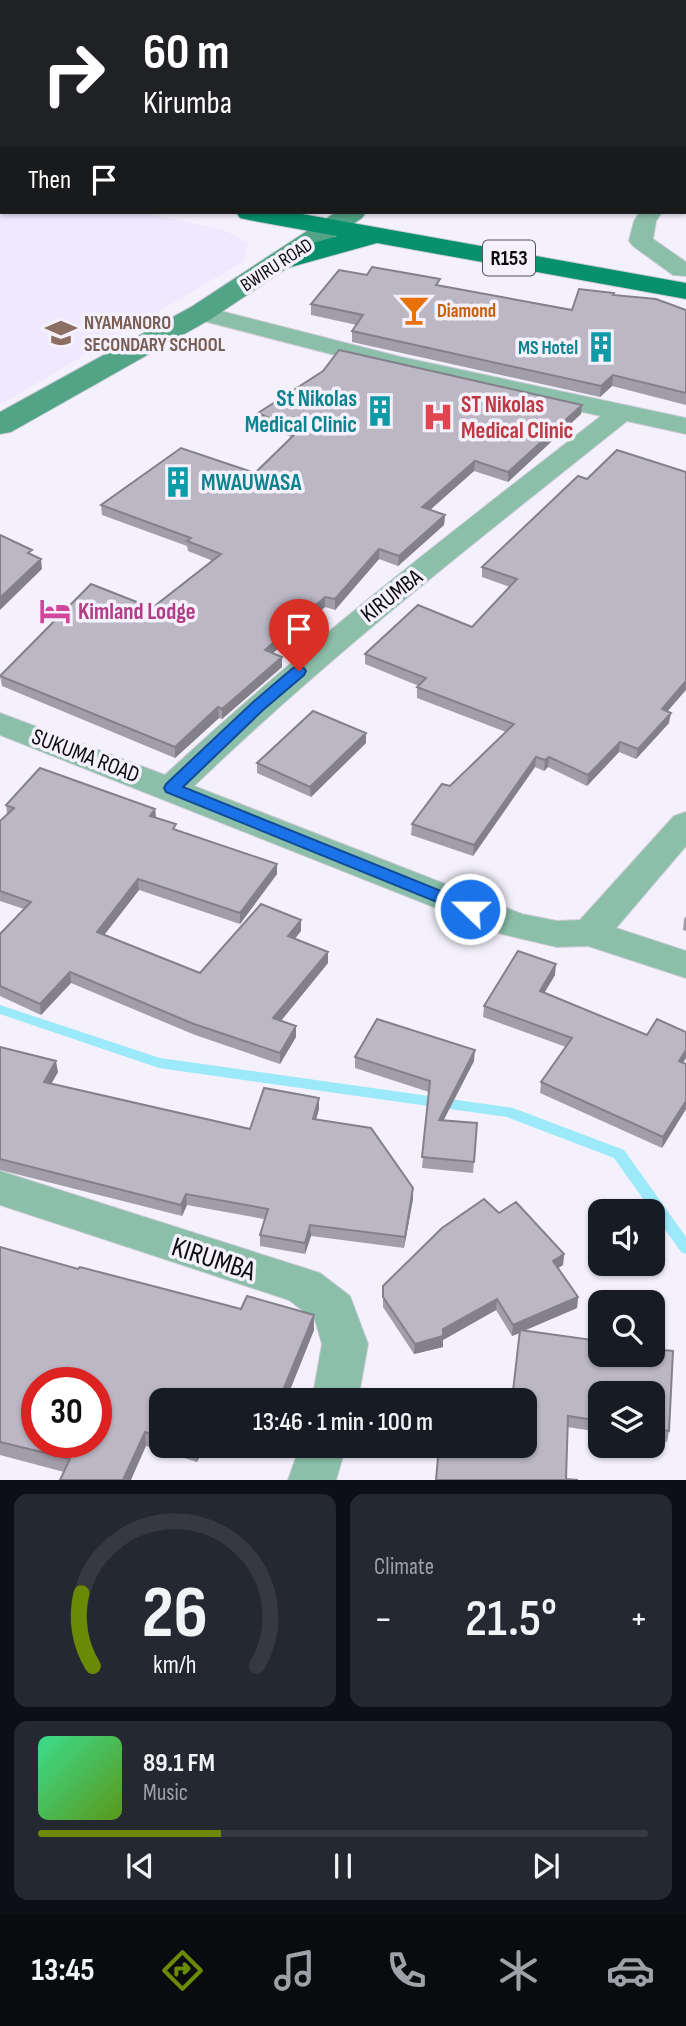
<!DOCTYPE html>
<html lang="en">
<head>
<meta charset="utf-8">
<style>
  :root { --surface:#171b24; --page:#242831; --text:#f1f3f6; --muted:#9ea1a6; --line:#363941; --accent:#6a8905 }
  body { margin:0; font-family:"Sofia Sans Condensed",sans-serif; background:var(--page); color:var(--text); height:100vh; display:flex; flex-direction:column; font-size:26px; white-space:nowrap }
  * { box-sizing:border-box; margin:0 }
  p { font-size:23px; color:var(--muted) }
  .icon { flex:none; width:38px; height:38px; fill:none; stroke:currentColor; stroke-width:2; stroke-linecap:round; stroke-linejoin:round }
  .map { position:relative; height:1480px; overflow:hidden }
  .details { display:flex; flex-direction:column; gap:14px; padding:14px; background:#0d0f14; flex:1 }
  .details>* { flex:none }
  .banner { position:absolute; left:0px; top:0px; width:686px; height:214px; box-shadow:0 2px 5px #0004; background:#202124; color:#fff; overflow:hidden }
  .fabs { position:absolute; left:588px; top:1199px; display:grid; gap:14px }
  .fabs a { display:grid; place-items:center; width:77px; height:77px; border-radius:14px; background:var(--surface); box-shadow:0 2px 5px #0004; font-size:35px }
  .speed { position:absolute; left:21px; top:1367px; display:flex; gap:14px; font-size:35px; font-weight:700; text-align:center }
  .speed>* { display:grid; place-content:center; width:91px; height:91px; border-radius:50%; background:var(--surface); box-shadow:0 2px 5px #0004; line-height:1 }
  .speed .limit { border:10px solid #d22; background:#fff; color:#111 }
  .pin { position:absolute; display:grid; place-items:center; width:60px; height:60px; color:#fff; margin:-72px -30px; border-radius:50% 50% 50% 0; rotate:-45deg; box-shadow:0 0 7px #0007 }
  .pin .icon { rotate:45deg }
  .me { position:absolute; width:77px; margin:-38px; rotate:292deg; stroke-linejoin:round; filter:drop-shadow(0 0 5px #0008) }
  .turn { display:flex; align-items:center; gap:24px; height:147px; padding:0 28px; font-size:32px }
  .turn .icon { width:91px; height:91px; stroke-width:2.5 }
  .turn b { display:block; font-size:49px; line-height:60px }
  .then { display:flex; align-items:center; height:66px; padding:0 28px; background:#0003; gap:14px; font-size:26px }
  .big { font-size:52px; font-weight:600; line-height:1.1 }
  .details .tile { flex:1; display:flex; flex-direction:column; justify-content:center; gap:10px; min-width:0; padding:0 24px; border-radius:14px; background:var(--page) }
  .details .dial { align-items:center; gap:0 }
  .dial svg { height:182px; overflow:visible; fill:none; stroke:var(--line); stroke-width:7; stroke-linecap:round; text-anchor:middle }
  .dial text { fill:var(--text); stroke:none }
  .song { display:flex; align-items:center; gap:21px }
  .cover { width:84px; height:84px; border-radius:10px; background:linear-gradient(135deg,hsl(150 70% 55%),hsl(90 70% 35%)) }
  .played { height:7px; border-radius:4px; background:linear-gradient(90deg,var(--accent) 30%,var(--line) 30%) }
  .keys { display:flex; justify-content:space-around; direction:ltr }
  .heat { display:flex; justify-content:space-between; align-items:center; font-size:38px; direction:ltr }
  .details .tiles { flex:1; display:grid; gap:14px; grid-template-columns:1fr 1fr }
  .tile:last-child { grid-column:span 2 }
  .trip { position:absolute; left:149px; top:1388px; width:388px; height:70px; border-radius:14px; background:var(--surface); box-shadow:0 2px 5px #0004; font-weight:600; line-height:70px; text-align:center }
  .tabs { display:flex; height:112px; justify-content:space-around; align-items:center; background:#090b0e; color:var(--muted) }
  .tabs .icon { width:49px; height:49px }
  .tabs .selected { color:var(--accent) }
  .tabs b { font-size:32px; color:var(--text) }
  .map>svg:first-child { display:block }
  .built { fill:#efe8fe }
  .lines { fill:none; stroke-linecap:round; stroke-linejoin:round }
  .stream { fill:#9be9f9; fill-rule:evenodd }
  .street-casing { stroke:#cfccd7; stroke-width:2 }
  .secondary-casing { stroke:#cfccd7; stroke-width:2 }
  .primary-casing { stroke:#cfccd7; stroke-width:2 }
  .street { fill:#8bbfa9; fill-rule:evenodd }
  .secondary { fill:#51a486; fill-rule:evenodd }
  .primary { fill:#06916c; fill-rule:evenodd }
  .wall { fill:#a19da9 }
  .shaded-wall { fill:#83808a }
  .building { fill:#bbb7c5; stroke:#83808a; stroke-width:2; fill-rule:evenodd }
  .route { fill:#1a73e8; stroke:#114b97; stroke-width:2 }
  .labels { text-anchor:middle; stroke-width:7; stroke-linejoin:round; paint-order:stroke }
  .far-street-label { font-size:19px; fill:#0d0b10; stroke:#f4f1fd }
  .far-food-label { font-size:19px; font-weight:bold; fill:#c56008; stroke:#f4f1fd; text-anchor:start }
  .far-education-label { font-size:19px; font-weight:bold; fill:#785e54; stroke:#f4f1fd; text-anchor:start }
  .far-culture-label { font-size:19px; font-weight:bold; fill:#0d838f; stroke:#f4f1fd; text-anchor:end }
  .shield { fill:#f4f1fd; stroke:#525057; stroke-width:2 }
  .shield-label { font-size:21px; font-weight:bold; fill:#0d0b10 }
  .culture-label { font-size:23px; font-weight:bold; fill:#0d838f; stroke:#f4f1fd; text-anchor:end }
  .health-label { font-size:23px; font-weight:bold; fill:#be3a42; stroke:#f4f1fd; text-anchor:start }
  .street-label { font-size:23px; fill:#0d0b10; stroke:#f4f1fd }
  .hotel-label { font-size:23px; font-weight:bold; fill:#b23c85; stroke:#f4f1fd; text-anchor:start }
  .near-street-label { font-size:28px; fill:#0d0b10; stroke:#f4f1fd }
</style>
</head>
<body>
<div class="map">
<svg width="686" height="1480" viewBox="0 0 686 1480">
  <rect width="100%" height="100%" fill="#f4f1fd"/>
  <path class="built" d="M0,180l2,32h139l83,18 24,13 -4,18 -244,144z"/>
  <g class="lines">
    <path class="stream" d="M0,1005l160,53 353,50 111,42 62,87v17l-5,-2 -67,-94 -107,-41 -348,-49 -159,-54z"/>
    <defs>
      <path id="street" d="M686,163v14h-2v-13z
        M640,212h22l-6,9 -3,18 33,23v14l-13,-1 -40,-29 -4,-5 5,-20z
        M201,306l200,51 285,61v16l-59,-13c-148,118 -297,234 -433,365l328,128 35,7 23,-1 94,-104 12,-4v34l-70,82 70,23v27l-98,-32 -31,1 -55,-13 -502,-199v-22l165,62c138,-129 287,-243 436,-359l-201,-44 -208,-54 -3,-5 3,-5z
        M0,1171l320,102 30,23 18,48 -10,56h-46l10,-56 -7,-24 -26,-20 -289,-95z
        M300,1446h46l-10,34h-48z"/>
      <path id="secondary" d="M336,212h30l-4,6 -151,101 -200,113 -11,2v-22l191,-105z"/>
      <path id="primary" d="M0,136h2v14h-2z
        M236,212h55l395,71v16l-309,-56 -97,27 -10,-2 -4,-6 4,-6 67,-20 -88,-16 -9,-2z"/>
    </defs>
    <use href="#street" class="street-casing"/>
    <use href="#secondary" class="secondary-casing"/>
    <use href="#primary" class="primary-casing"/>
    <use href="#street" class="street"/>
    <use href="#secondary" class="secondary"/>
    <use href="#primary" class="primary"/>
  </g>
  <path class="wall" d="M2,51v46h-2v-45z
    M367,275l72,11 133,24 41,-15 73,15v95l-74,-19 -12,11 -248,-55v-11l5,-6 -46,-10v-11z
    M582,405l-1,9 -73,68 -34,-11 -44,39 15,5 -1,10 -46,41 -19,-7 -44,51 -10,-3 -52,46 9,14 -60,52 -3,-1 -44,40 -173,-72 -2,-10 152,-68 61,-47 -25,-10 -1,-5 -85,-31 -1,-10 154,-32 36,-36 -33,-14v-10z
    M578,476l89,236 2,11 -33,36 -17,-7 -32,34 -39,-19 -4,4 -9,-4 -62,89 -62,-21 1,-11 94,-92 -89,-34v-11l2,-1 -54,-22v-10l107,-27 38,-40 -28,-10v-10z
    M366,743l-55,54 -54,-24v-10z
    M6,805l149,4 1,9 21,13 100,43 -37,50 -101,-34 -35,45 96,38 101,-42 -6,8 33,13v11l-47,58 15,5v11l-16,27 -85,-29 -124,-52 -30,32 -41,-19v-62l24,-25 -24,-8v-80l7,-7z
    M686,916v15l-3,-1 1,-11z
    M555,975l-10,17 102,43 39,-3v26l-3,5 3,1v45l-24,39 -122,-55 1,-11 25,-35 -83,-30 1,-11z
    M0,1047l58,25 -7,12 199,45 69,-20 -3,11 97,79 -9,49 -93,-12 -6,18 -45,-8v-11l4,-16 -77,-14 -5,11 -182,-46z
    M355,1057l119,4 -31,60 34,2 -4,50 -51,-5 7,-76 -74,-24z
    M484,1199l15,14 17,-11 48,52 -1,11 -5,3 20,29 -1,11 -52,22 75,11v13h53v-6l20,3 -4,80 -2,11 -14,-3v-46h-53v39l-33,-5 -1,52 12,1h-142l3,-34h86v-46h-13l8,-67 -8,3 -16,-26 -53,30v7l-29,7 -31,-47v-21l59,-58z
    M0,1247l78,22 163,40 73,6v15l-28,70h-125v46h43l-7,16 -51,-16 -82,26 -64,-17z"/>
  <path class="shaded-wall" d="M613,375l-1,11 -12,11 1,-11z
    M582,405l-1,9 -73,68v-10z
    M475,461l-1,10 -52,46v-10z
    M445,515l-1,10 -46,41 1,-10z
    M379,549v10l-44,51v-11z
    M41,559l1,10 -42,41v-12z
    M325,597v10l-60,53v-10z
    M282,657v10l-60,52v-10z
    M686,681v9l-26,30 2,-11z
    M218,707l1,11 -44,40v-11z
    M671,713l-2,10 -33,36 2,-10z
    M366,733v10l-55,54 -1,-10z
    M620,742l-1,10 -32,34 1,-11z
    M536,757l-1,10 -62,89 1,-11z
    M549,757l-1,10 -4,4 1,-11z
    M155,809l1,11 -6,-4z
    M277,864v10l-37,50v-11z
    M138,879l1,11 -41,53 -1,-11z
    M301,920v11l-13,15v-10z
    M328,952v11l-54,66 -1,-11z
    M556,964l-1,11 -16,26 1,-10z
    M70,972l1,11 -30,32 -1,-11z
    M296,1026v11l-16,27v-11z
    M475,1050l-1,11 -36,70 1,-11z
    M686,1050v8l-9,14 2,-11z
    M56,1061l2,11 -12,21 -2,-11z
    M319,1098v11l-6,21v-11z
    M686,1101v8l-24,39 1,-11z
    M413,1188v11l-9,49 1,-11z
    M186,1194l1,11 -5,11 -1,-11z
    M310,1225l1,11 -6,18v-11z
    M564,1254l-1,11 -11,7 1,-11z
    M578,1297l-1,11 -65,28 1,-11z
    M497,1299l-1,11 -53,30v7l-29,7 1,-10 28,-15z
    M314,1315v15l-28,70h-7z
    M145,1432l1,14 -15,34h-8z
    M196,1446h8l-7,16 -1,-14z"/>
  <path class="building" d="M4,0h682v16l-2,1v-15h-680z
    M2,5v30h-2v-29z
    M684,31h2v77h-2z
    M2,51v24l-2,-1v-22z
    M684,124l2,1v27l-2,1z
    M372,267l68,12 -4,6 136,25 7,-21 35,4 -1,2 43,4 30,11v83l-73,-18 -12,11 -249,-55 11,-16 -52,-11 28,-34 28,5z
    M339,350l243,55 -74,67 -33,-11 -53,46 23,8 -46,41 -20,-7 -44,50 -10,-2 -60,53 17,7 -60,52 -4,-2 -43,40 -175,-71 91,-92 61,24 69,-54 -34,-13 4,-3 -90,-33 80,-57 74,25 43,-42 -40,-18 65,-42z
    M617,450l69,22v209l-24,28 9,4 -33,36 -18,-7 -32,33 -39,-18 -4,3 -9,-3 -62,88 -62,-21 30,-40 8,2 64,-62 -97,-37 9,-9 -61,-24 53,-49 54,22 45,-48 -35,-12 96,-91 9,3z
    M0,535l32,15 -4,3 13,6 -41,39z
    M313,711l53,22 -56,54 -53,-24z
    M40,768l115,41 -5,7 26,8 -3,5 104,35 -37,49 -102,-34 -41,53 103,41 61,-69 40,16 -13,16 40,16 -55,66 23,8 -16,27 -86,-29 -124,-52 -30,32 -40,-18v-52l31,-32 -31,-11v-70l14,-13 -8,-3z
    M518,951l38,13 -16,27 107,44 10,-16 29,13v18l-7,11 7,3v37l-23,36 -122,-55 31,-44 -88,-32z
    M377,1019l98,31 -36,70 38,3 -3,39 -52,-5 8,-76 -75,-24z
    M0,1047l56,14 -12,21 206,47 14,-41 55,10 -6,21 58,9 42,60 -8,49 -95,-12 -5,18 -45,-8 8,-26 -82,-15 -5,11 -181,-46z
    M484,1199l15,14 17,-11 48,52 -11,7 25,36 -65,28 -16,-26 -54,30v7l-28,8 -32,-47v-11l59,-58z
    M0,1247l78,22 2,-2 161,42 6,-13 67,19 -35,85h-60l-3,-1v1h-55v37l-16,-5 -22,48h-63l10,-21 -70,-17zM37,1382h59v60h-59z
    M520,1330l80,11v13h53v-5l20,2 -4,80 -16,-3v-35h-53v28l-32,-5 -2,63 12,1h-142l3,-34h86v-46h-13z"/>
  <path class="route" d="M299,667l5,1 2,3 -2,4 -41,35 -80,77 293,118 3,4 -3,4h-12l-298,-121 -2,-4 2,-4 86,-81 41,-35z"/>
  <defs>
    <symbol id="bar-bare" viewBox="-9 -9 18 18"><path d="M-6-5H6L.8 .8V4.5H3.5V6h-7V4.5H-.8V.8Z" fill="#e8710a" stroke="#f4f1fd" stroke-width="2.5" paint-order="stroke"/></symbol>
    <symbol id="school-bare" viewBox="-9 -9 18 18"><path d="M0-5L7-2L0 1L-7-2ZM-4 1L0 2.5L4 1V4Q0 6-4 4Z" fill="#8d6e63" stroke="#f4f1fd" stroke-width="2.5" paint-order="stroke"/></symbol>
    <symbol id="building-bare" viewBox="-9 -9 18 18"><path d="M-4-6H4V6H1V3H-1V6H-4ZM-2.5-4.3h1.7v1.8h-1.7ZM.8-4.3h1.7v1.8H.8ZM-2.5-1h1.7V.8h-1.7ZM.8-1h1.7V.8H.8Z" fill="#0f9aa8" stroke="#f4f1fd" stroke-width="2.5" paint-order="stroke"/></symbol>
    <symbol id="hospital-bare" viewBox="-9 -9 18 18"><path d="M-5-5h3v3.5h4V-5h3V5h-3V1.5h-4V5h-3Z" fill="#e0444e" stroke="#f4f1fd" stroke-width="2.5" paint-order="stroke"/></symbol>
    <symbol id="hotel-bare" viewBox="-9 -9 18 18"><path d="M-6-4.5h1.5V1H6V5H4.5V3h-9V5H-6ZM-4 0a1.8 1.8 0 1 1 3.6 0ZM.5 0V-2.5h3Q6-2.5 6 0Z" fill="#d1479c" stroke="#f4f1fd" stroke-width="2.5" paint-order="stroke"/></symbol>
  </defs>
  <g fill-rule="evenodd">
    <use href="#bar-bare" x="392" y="288" width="44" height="44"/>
    <use href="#school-bare" x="39" y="311" width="44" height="44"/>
    <use href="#building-bare" x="579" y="325" width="44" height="44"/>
    <use href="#building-bare" x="358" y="389" width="44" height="44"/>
    <use href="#hospital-bare" x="416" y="395" width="44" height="44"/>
    <use href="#building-bare" x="156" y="460" width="44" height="44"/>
    <use href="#hotel-bare" x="33" y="589" width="44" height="44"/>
  </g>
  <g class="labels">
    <g class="far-street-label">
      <text transform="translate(276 264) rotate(-33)" y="7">BWIRU ROAD</text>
    </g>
    <g class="far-food-label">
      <text x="437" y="317">Diamond</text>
    </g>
    <g class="far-education-label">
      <text x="84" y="329">NYAMANORO<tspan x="84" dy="22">SECONDARY SCHOOL</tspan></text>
    </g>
    <g class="far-culture-label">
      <text x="578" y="354">MS Hotel</text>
    </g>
    <rect class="shield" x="483" y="240.5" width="52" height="35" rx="5"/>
    <g class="shield-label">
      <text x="509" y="265">R153</text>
    </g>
    <g class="culture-label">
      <text x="357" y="406">St Nikolas<tspan x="357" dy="26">Medical Clinic</tspan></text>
      <text x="201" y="490" text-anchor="start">MWAUWASA</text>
    </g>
    <g class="health-label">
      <text x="461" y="412">ST Nikolas<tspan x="461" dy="26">Medical Clinic</tspan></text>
    </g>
    <g class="street-label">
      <text transform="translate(391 595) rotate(-38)" y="8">KIRUMBA</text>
      <text transform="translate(86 755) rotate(21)" y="8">SUKUMA ROAD</text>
    </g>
    <g class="hotel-label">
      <text x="78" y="619">Kimland Lodge</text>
    </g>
    <g class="near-street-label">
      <text transform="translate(214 1258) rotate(18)" y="10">KIRUMBA</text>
    </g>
  </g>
</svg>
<div class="fabs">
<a><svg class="icon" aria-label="sound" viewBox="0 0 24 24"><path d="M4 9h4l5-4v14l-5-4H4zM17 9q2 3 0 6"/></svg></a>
<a><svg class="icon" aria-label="search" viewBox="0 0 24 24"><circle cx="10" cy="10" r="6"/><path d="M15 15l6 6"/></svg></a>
<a><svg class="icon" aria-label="layers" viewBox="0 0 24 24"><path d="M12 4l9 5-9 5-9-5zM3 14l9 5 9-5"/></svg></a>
</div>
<div class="speed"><div class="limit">30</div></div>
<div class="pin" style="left:299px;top:671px;background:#d93025"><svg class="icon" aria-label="arrive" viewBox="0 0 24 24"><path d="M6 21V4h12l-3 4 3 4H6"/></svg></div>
<svg class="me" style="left:470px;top:909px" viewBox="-20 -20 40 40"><circle r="17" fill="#1a73e8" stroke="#fff" stroke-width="3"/><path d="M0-11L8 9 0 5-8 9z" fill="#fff"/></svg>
<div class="trip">13:46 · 1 min · 100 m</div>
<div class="banner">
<div class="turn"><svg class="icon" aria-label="right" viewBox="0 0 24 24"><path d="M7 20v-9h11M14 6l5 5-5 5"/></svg><div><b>60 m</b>Kirumba</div></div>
<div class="then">Then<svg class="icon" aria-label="arrive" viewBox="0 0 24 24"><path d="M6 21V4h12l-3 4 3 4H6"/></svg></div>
</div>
</div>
<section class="details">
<div class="tiles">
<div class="tile dial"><svg viewBox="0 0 100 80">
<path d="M14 69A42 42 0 1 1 86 69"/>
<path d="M14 69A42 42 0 0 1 9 37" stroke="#6a8905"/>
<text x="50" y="56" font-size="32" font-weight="700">26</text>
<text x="50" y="72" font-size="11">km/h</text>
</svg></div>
<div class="tile"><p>Climate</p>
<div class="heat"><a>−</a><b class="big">21.5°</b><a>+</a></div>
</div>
<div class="tile">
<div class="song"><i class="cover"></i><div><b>89.1 FM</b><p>Music</p></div></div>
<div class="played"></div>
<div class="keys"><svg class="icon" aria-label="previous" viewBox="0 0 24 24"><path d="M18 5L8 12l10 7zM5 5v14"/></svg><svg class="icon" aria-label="pause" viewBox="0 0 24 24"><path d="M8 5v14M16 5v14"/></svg><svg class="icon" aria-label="next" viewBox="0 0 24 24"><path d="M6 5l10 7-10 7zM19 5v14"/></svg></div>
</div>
</div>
</section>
<nav class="tabs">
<b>13:45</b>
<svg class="icon selected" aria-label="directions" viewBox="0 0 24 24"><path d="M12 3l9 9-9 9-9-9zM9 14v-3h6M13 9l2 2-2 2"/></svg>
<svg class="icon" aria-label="music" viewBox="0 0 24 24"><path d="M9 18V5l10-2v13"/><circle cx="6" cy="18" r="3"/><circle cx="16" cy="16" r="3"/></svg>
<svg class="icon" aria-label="phone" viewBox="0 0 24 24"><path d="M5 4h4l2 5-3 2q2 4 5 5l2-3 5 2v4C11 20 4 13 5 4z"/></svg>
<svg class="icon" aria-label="climate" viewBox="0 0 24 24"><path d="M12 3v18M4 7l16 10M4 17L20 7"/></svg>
<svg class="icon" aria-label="car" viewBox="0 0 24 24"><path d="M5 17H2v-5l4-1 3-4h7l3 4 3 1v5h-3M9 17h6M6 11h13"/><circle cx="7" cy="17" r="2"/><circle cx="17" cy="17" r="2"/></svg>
</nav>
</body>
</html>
